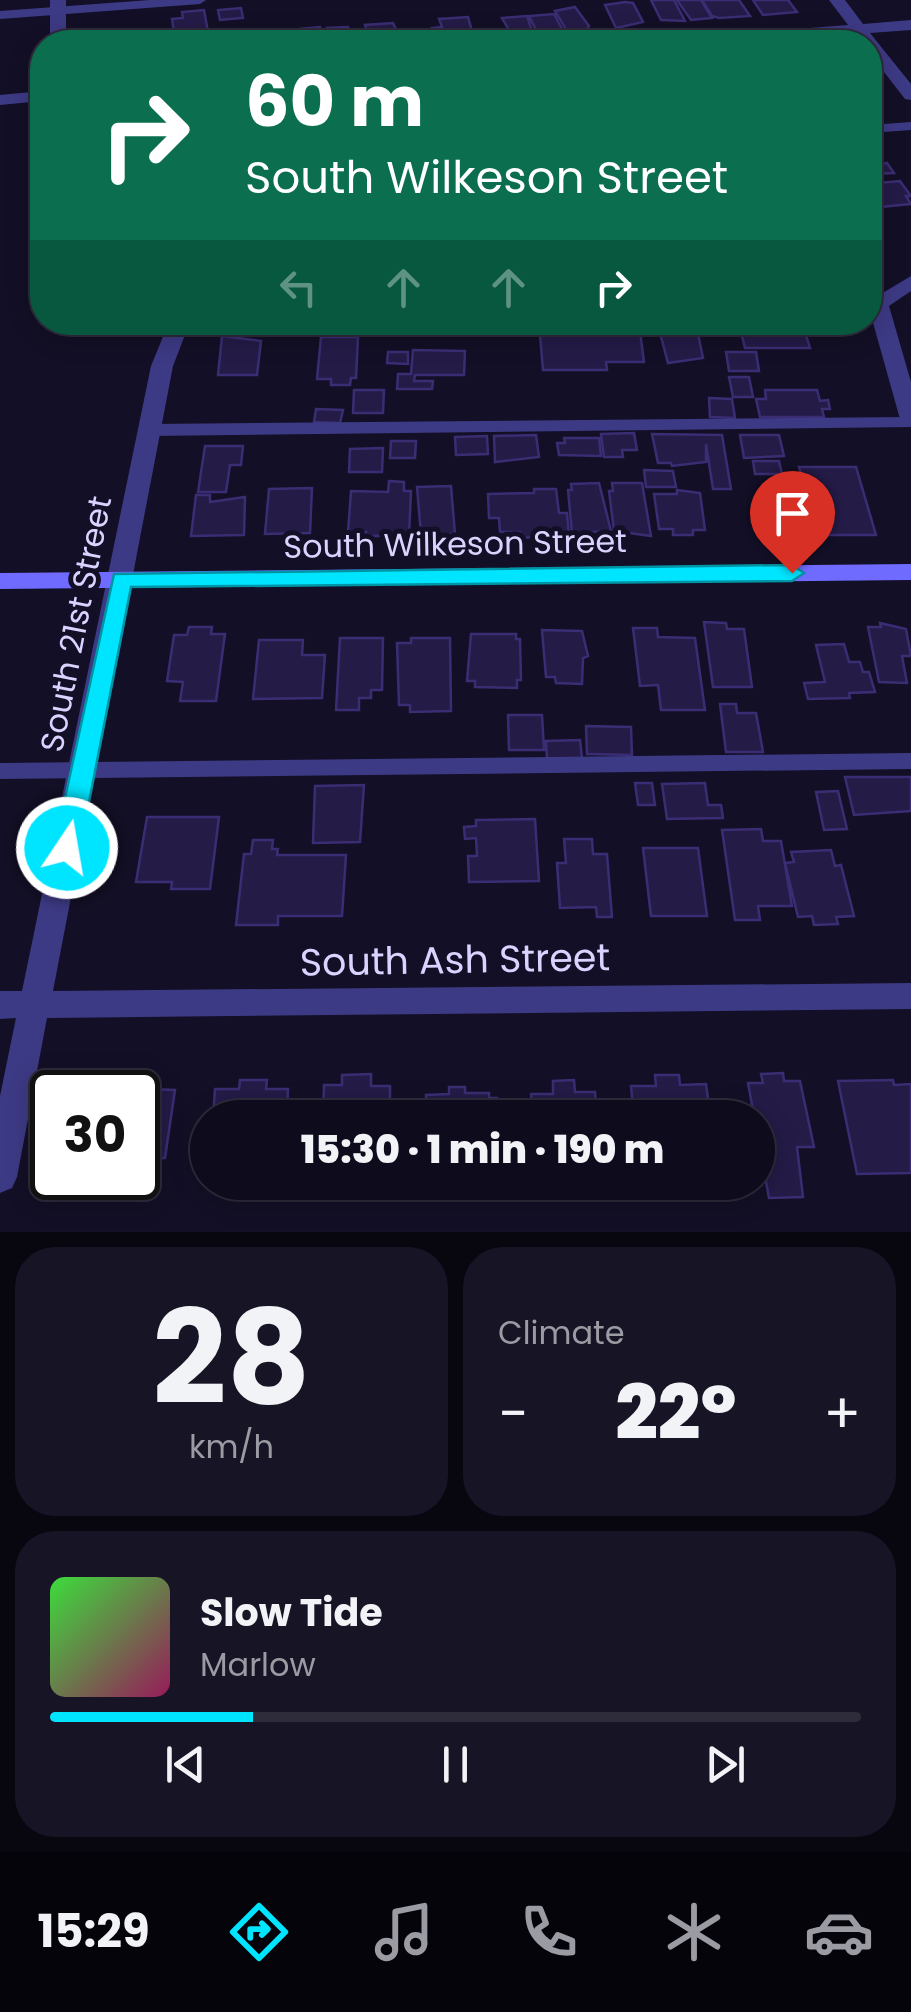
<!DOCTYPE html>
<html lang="en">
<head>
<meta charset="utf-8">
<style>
  :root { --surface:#0e0b1c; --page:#171425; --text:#f1f3f6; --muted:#9b9ba3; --line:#2e2b3b; --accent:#00e5ff }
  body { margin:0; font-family:Poppins,sans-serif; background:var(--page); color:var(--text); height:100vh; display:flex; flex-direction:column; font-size:38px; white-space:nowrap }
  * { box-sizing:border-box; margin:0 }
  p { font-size:32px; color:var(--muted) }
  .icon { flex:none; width:55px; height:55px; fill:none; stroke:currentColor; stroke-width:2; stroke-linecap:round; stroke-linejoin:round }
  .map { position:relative; height:1232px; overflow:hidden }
  .side { display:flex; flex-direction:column; gap:15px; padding:15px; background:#08060f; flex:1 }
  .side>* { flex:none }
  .top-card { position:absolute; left:30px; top:30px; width:852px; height:305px; border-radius:40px; box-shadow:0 5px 25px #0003,0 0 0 2px var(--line); background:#0b6e4f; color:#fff; overflow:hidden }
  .speed { position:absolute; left:30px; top:1070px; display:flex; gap:20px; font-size:50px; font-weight:700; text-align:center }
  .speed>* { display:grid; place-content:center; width:130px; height:130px; border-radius:50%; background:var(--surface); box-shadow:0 5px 25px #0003,0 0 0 2px var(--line); line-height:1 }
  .speed .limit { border:5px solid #111; border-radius:15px; background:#fff; color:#111 }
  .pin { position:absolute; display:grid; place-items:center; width:85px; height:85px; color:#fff; margin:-102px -42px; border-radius:50% 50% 50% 0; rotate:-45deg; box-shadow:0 0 10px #0007 }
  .pin .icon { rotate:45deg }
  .me { position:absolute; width:110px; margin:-55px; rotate:12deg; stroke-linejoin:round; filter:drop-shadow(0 0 8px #0008) }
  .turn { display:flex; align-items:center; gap:35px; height:210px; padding:0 50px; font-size:45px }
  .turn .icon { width:130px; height:130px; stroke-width:2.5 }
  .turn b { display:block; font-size:70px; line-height:85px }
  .lanes { display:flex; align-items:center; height:95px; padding:0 50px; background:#0003; justify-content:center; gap:50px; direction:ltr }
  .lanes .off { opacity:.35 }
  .big { font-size:75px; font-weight:800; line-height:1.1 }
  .side .tile { flex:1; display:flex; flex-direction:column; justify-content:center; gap:15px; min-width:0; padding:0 35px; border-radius:40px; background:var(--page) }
  .side .dial { align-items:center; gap:0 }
  .dial b { font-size:130px; line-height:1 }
  .song { display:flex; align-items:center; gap:30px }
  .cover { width:120px; height:120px; border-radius:15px; background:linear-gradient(135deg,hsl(120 70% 55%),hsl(330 70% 35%)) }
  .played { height:10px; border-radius:5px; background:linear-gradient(90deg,var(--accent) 25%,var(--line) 25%) }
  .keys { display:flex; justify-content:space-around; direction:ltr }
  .heat { display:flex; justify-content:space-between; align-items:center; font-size:55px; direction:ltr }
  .side .tiles { flex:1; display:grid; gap:15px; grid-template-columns:1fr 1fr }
  .tile:last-child { grid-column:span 2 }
  .trip { position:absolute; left:190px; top:1100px; width:585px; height:100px; border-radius:50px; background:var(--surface); box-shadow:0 5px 25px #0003,0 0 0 2px var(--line); font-weight:800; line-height:100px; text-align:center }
  .tab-bar { display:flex; height:160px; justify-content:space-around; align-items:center; background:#06040b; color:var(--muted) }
  .tab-bar .icon { width:70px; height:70px }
  .tab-bar .active { color:var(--accent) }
  .tab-bar b { font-size:45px; color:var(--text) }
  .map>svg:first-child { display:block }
  .building { fill:#241b47; stroke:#3b2d73; stroke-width:2.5 }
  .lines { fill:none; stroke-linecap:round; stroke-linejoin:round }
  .lane { fill:#3d3a85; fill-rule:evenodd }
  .street { fill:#3d3a85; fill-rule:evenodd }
  .secondary { fill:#6f6bff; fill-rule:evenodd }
  .route { fill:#00e5ff; stroke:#0095a6; stroke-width:2.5 }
  .labels { text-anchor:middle; stroke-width:10; stroke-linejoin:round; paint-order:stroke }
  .street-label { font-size:32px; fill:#d9d4ff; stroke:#130f26 }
  .near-street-label { font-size:38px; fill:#d9d4ff; stroke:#130f26 }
</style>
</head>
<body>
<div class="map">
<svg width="911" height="1232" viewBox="0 0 911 1232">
  <rect width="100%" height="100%" fill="#130f26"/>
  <path class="building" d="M651,0h23l11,21 -24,-1z
    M677,0h24l11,18 -21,2z
    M702,0h37l11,16 -31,2 -7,-2z
    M753,0h35l9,12 -34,3z
    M625,2l8,1 10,19 -27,6 -11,-23z
    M575,7l14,19 -2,3 -20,2 -12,-20z
    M241,8l2,10 -23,2 -2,-10z
    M204,10l4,22 -34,2 -2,-15 11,-1 -1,-6z
    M554,14l8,15 -24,5 -9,-18z
    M527,16l6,18 -20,3 -11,-19z
    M468,17l6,21 -37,3 -5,-13 10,-1 -3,-8z
    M393,23l9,19h-32l-5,-17z
    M320,27l4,15h-24v-13z
    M348,27l5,15h-25l-1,-14z
    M296,35l2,7h-36l-1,-4z
    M870,150l12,14 5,-1 7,10 -24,1z
    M900,181l11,15h-5l5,8 -41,4v-20l9,-1 -2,-4z
    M659,329l39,5 5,24 -35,5z
    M640,331l4,31h-38l1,8h-64l-3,-35z
    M741,332h64l5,16h-65z
    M222,336l39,5 -4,34h-39z
    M321,337h37l-2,41h-5l-1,7h-19v-6h-14z
    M413,350l52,1 -1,24h-49l-1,6h19l-1,8h-35l1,-15h13z
    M388,352h20v12l-21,-1z
    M726,352h30l3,19h-30z
    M729,377h20l4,20h-20z
    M354,390h30l-1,23h-30z
    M765,390h52l3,11 8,-1 2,9h-8l2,8h-64l-4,-18h10z
    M709,398l23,1 3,19 -25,-1z
    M316,409l27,1 -3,13 -26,-1z
    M634,433l3,17h-15l1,7h-19l-3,-23z
    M652,434l70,1 9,54h-18l-7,-45v18l-34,4 -1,-3h-13z
    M536,435l3,22 -44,5 -1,-26z
    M740,435h39l5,21 -40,2z
    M487,436l1,18 -32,1 -1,-18z
    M564,438h35l2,18 -42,-1 -2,-12h8z
    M391,441h25l-1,17h-25z
    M205,446h38l-2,19h-11l-4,27h-28z
    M383,448l-1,24h-33l1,-23z
    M753,461h26l3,13h-27z
    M799,467h57l20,68h-57z
    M644,470l29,1 3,16h-30z
    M389,481l15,1v9h7l-2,45h-44l1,-4h-18l3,-41 37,1z
    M599,483l12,48 -39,2 -4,-43h4l-1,-6z
    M612,483h30l9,53 -37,-5 -5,-40h4z
    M451,486l4,48 -34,1 -4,-48z
    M312,488l-2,45 -45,1 4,-45z
    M534,489h22l3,24h8l2,22 -49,3v-6h-20l-1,-14h-10l-1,-24 46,-1z
    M677,490l23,3 5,37h-12v5h-20v-6h-14l-5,-35h23z
    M196,495h14v7l35,-5 -1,38 -53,1z
    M704,622l22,1 1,6h17l8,58h-39z
    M880,623l26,6 5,27h-9l5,27 -28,-1 -11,-55h13z
    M189,627h23l-1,7h14l-9,67h-36l3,-19 -16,-1 7,-46h13z
    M633,628h24l1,9 37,1 10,72h-44l-3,-25 -18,1z
    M542,630l40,1 6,25 -5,2 -1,26 -26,-1 -1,-6h-9z
    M471,634h45v5h4l1,41h-4v8l-42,-1v-6h-8z
    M340,638h43l-1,52h-11v8h-12v12h-23z
    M411,638h39l1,73 -41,1v-7h-11l-2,-62h14z
    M259,640h44l-1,15h23l-3,43 -69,1z
    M844,644l5,18h11l3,10h6l6,20 -26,1 1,5 -42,1 -4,-16 21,-1 -9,-37z
    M720,704h16l1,9h19l7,39h-37z
    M508,715h34l2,35h-35z
    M586,726l45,1 1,28 -45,-1z
    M580,740l2,18 -35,1 -1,-18z
    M845,777h66v34l-57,4z
    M635,783h17l3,22h-17z
    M705,783l3,22h13l2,13 -56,1 -5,-35z
    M364,785l-4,57 -47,1 2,-57z
    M838,791l9,38 -23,1 -8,-38z
    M147,817h72l-9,72h-39l1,-7h-36z
    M535,819l4,62 -70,1 -1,-26h9l-1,-18 -11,1 -1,-12 12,-1v-6z
    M761,829l2,12h18l11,65h-34l2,14h-25l-13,-90z
    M564,839h28l1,15h14l5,63h-15l-1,-10 -36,1 -3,-45h9z
    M253,840h20l-1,9h6l-1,6h69l-4,61h-64v9h-42l8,-71h7z
    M643,848h55l9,68h-56z
    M831,850l4,16 6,-1 13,51 -18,1 2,7 -24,1 -2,-9 -14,1 -13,-54 9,-1 -3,-10z
    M783,1073l1,8h16l14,66h-17l6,50 -34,1 -21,-115h15l-2,-9z
    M371,1074v12h19v32h-67l1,-33h18v-10z
    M655,1075h24l1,10 26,-1 4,29 10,-1 1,6h-87l-3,-32h25z
    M240,1080h27l-1,9h22l-1,29h-74l2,-29h24z
    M574,1080l1,12h20l2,26h-64l-2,-24h22v-13z
    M893,1080l1,5 17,-1v89l-54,1 -19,-93z
    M121,1081l30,1 -1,7 25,1 -10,68h-20l-2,13 -5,-1v-78h-19z
    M449,1087h16v6h24v5h8l1,20h-71l-1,-23 23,-1z
    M477,1182v12l-52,2v-13z"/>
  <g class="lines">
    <path class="lane" d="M150,0h56l-6,4 -200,15v-8z
      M911,122v8l-41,3v-8z
      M911,417v10l-761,9 -9,-6 9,-6z
      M911,753v16l-911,10v-16z"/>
    <path class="street" d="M50,0h16v42h-16z
      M829,0h16l18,24 48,-4v10l-41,3 41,51v16l-6,-1 -35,-45v-12h-9l-7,-8 -104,8h-64l8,-5 154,-12z
      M42,91v10l-42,4v-10z
      M911,276v15l-22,15 22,76v44l-11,-7 -30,-107 1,-12z
      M169,322h21l-17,44 -120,625 858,-8v26l-864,9 -30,159 -5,11 -12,5v-97l16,-78 -16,1v-28h22l129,-625z"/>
    <path class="secondary" d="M911,564v16l-911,9v-16z"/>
  </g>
  <path class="route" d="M792,565l12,8 -12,8 -661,6 -51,261 -4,7 -9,3 -9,-3 -4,-7 60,-274z"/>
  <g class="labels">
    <g class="street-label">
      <text transform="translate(455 544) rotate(-1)" y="11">South Wilkeson Street</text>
      <text transform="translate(76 624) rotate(-79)" y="11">South 21st Street</text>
    </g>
    <g class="near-street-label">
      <text transform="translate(455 960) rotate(-1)" y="13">South Ash Street</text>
    </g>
  </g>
</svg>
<div class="speed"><div class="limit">30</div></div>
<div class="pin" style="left:792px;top:573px;background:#d93025"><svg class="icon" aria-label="arrive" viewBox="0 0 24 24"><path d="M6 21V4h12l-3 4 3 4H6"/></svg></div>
<svg class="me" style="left:67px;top:848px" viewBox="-20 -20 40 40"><circle r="17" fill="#00e5ff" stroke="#fff" stroke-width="3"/><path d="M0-11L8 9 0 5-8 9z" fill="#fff"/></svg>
<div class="trip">15:30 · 1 min · 190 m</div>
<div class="top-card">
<div class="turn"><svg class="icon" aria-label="right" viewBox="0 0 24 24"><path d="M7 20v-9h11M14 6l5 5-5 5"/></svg><div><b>60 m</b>South Wilkeson Street</div></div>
<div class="lanes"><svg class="icon off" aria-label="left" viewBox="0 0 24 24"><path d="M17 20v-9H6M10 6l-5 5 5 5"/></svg><svg class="icon off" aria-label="ahead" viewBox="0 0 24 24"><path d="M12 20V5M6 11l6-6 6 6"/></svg><svg class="icon off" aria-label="ahead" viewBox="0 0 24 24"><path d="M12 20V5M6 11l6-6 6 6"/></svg><svg class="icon" aria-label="right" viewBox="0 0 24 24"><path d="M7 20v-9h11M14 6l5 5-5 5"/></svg></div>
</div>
</div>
<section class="side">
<div class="tiles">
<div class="tile dial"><b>28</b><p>km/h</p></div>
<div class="tile"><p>Climate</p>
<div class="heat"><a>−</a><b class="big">22°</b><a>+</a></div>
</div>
<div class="tile">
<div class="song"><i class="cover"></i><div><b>Slow Tide</b><p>Marlow</p></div></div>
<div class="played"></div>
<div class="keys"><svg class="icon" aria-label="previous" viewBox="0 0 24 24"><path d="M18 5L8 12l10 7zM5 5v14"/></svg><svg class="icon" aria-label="pause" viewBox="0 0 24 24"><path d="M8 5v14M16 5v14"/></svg><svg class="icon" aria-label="next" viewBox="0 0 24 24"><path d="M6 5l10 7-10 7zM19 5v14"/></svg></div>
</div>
</div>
</section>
<nav class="tab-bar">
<b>15:29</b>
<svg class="icon active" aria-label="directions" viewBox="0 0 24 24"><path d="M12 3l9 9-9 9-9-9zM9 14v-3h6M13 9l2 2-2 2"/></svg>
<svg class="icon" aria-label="music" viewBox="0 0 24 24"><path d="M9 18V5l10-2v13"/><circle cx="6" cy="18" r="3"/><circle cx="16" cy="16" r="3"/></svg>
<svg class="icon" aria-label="phone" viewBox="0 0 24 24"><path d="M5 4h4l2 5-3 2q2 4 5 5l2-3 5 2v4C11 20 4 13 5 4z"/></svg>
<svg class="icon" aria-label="climate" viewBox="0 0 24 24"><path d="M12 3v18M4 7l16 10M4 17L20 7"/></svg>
<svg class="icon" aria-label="car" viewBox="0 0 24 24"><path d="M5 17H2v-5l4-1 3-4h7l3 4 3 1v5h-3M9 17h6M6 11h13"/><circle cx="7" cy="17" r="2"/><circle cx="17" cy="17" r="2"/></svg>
</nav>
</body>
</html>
